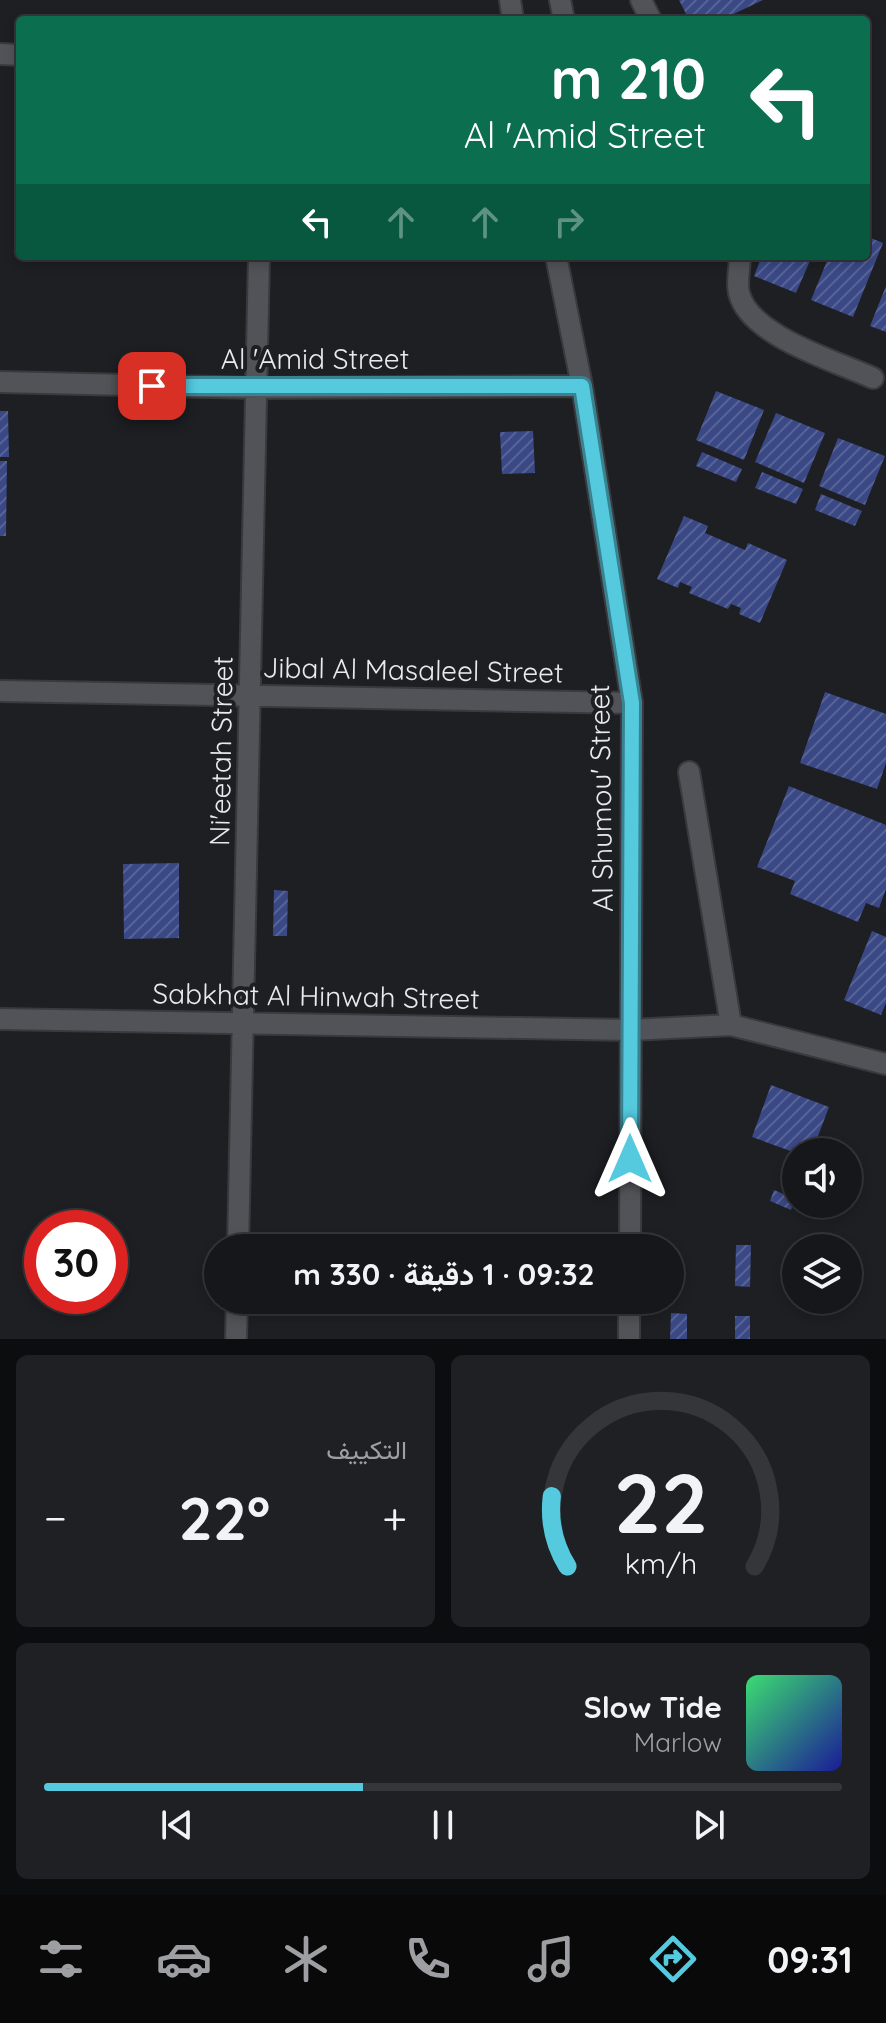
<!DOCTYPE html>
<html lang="ar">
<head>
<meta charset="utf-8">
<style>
  :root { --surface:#16171a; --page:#1f2023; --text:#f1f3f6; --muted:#9e9fa2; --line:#353639; --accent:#55cadf }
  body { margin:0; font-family:Quicksand,Vazirmatn,sans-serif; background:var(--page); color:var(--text); direction:rtl; height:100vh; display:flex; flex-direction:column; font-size:30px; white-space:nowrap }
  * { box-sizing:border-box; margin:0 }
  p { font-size:26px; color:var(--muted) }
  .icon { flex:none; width:44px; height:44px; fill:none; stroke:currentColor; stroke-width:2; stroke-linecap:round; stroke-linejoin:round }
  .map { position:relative; height:1339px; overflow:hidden; direction:ltr }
  .side { display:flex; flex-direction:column; gap:16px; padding:16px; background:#0c0d0e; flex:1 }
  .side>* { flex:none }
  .hud { position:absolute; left:16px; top:16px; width:854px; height:244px; border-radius:8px; box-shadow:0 4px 12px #0003,0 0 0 2px var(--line); direction:rtl; background:#0b6e4f; color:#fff; overflow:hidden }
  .fabs { position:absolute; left:782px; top:1138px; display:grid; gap:16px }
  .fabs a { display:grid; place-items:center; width:80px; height:80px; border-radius:50%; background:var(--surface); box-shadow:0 4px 12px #0003,0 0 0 2px var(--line); font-size:40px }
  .speed { position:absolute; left:24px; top:1210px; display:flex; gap:16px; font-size:40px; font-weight:700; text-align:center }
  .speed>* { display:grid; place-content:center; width:104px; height:104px; border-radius:50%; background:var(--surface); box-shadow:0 4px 12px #0003,0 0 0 2px var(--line); line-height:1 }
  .speed .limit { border:12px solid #d22; background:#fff; color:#111 }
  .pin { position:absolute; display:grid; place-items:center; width:68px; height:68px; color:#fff; margin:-34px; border-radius:16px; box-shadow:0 4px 12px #0006 }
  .me { position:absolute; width:88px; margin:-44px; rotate:0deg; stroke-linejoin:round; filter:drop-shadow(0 0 6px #0008) }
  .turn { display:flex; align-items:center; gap:28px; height:168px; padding:0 32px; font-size:36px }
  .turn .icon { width:104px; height:104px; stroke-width:2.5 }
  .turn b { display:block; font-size:56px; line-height:68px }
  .lanes { display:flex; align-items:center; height:76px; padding:0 32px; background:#0003; justify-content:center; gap:40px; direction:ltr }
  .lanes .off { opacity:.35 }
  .big { font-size:60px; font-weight:700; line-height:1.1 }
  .side .tile { flex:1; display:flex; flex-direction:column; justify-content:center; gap:12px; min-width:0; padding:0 28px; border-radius:12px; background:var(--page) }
  .side .dial { align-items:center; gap:0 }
  .dial svg { height:208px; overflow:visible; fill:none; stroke:var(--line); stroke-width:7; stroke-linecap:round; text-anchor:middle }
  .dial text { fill:var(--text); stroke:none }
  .song { display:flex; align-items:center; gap:24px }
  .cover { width:96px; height:96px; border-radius:12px; background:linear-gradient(135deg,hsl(140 70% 55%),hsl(240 70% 35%)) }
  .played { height:8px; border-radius:4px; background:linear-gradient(90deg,var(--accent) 40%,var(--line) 40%) }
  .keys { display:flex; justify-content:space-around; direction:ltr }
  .heat { display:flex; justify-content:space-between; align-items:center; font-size:44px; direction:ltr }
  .side .tiles { flex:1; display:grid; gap:16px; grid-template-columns:1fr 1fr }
  .tile:last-child { grid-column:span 2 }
  .trip { position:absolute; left:204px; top:1234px; width:480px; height:80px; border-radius:40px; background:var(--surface); box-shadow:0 4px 12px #0003,0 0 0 2px var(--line); font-weight:700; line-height:80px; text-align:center; direction:rtl }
  .menu { display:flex; height:128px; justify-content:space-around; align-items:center; background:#09090a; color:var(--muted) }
  .menu .icon { width:56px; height:56px }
  .menu .active { color:var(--accent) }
  .menu b { font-size:36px; color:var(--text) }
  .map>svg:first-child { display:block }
  .building { fill:url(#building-hatch) }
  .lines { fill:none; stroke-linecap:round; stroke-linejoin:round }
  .minor-casing { stroke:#3a3a3e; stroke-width:24 }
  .minor { stroke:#515358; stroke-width:20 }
  .route-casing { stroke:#378391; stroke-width:20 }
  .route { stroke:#55cadf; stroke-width:14 }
  .labels { text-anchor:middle; stroke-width:8; stroke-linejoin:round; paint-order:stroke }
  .street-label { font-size:28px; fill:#e9eaee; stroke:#1d1f23 }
</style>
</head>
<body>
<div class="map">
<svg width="886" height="1339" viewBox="0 0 886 1339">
  <defs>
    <pattern id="building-hatch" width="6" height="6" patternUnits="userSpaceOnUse" patternTransform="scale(2)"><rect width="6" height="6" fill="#3a4885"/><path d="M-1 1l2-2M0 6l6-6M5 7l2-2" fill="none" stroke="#566397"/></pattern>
  </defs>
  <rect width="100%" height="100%" fill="#1d1f23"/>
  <path class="building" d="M679,0h84l-42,20h-32z
    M866,236l17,7 -30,74 -42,-17 18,-44h37z
    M762,256h50l-16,37 -42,-17z
    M886,286v46l-16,-6z
    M716,391l48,19 -20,50 -48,-20z
    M0,411h8l1,46h-9z
    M776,413l49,20 -21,50 -49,-21z
    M533,431l2,42 -33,1 -2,-42z
    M838,438l47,18 -20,49 -46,-19z
    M702,452l40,17 -6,13 -40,-16z
    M0,461h7l-1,75h-6z
    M762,472l41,17 -7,15 -41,-16z
    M821,494l41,17 -7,15 -40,-16z
    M684,516l24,10 -3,7 40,17 3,-7 39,17 -27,63 -21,-9 2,-6 -10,-4 -3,5 -39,-16 3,-6 -12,-5 -2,6 -21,-9z
    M825,692l61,22v49l-9,26 -77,-26z
    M789,786l97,39v64l-7,19 -13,-5 -8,19 -68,-28 5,-13 -38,-14z
    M179,863v75l-55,1 -1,-75z
    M274,890l14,1 -1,45h-14z
    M872,931l14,6v66l-5,12 -37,-15z
    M771,1085l58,22 -17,45 -16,1 -44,-16z
    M774,1190l21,9 -4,11 -21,-9z
    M736,1245h15l-1,42 -15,-1z
    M671,1313l16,1v25h-17z
    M735,1316h15v23h-15z"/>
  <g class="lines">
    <defs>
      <path id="minor" d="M510,0l3,20
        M560,0l4,20
        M641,0l10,20
        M0,54l20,1
        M556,256l26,130 50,317 -2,545
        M740,256c0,12 -4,26 -1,37 10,43 97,68 134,85
        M0,382l257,6 325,-2
        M0,691l632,12
        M689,772l42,253
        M0,1019l631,11 100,-5 155,39
        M238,1248l21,-992
        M236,1339l1,-39
        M629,1339v-39"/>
    </defs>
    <use href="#minor" class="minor-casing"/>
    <use href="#minor" class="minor"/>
  </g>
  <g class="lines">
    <defs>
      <path id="route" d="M152,386h430l50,317 -2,456"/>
    </defs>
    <use href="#route" class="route-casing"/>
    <use href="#route" class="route"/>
  </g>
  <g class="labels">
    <g class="street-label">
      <text x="315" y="369">Al 'Amid Street</text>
      <text transform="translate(413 670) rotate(1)" y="10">Jibal Al Masaleel Street</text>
      <text transform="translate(221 751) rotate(-89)" y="10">Ni'eetah Street</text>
      <text transform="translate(601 798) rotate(-91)" y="10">Al Shumou' Street</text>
      <text transform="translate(316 996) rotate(1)" y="10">Sabkhat Al Hinwah Street</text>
    </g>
  </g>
</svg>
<div class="fabs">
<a><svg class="icon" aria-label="sound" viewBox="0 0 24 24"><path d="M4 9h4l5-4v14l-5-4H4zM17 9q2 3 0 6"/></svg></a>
<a><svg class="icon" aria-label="layers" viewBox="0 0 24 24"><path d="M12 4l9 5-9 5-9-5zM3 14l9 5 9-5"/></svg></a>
</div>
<div class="speed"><div class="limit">30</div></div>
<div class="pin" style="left:152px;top:386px;background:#d93025"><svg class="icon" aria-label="arrive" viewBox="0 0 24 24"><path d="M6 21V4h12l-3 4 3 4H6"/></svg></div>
<svg class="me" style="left:630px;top:1159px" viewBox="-20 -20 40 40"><path d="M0-17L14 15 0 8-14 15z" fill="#55cadf" stroke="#fff" stroke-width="4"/></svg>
<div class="trip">09:32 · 1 دقيقة · 330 m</div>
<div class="hud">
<div class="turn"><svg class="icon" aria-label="left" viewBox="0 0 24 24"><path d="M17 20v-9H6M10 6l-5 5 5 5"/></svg><div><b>210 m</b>Al 'Amid Street</div></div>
<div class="lanes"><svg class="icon" aria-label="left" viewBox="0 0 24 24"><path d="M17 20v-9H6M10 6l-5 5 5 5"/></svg><svg class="icon off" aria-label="ahead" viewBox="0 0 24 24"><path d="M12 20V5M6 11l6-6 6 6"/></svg><svg class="icon off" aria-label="ahead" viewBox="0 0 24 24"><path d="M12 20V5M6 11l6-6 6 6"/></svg><svg class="icon off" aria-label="right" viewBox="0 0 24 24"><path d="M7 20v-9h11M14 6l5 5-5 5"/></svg></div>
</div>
</div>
<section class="side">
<div class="tiles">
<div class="tile dial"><svg viewBox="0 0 100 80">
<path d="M14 69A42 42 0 1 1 86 69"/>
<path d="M14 69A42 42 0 0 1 8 42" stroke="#55cadf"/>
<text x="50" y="56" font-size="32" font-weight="700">22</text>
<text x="50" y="72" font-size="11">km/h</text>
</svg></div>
<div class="tile"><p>التكييف</p>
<div class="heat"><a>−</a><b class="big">22°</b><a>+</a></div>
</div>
<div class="tile">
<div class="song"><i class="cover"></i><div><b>Slow Tide</b><p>Marlow</p></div></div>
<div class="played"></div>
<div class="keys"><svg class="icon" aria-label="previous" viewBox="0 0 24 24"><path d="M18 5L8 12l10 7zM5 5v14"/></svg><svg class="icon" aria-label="pause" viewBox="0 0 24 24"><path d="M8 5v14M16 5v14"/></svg><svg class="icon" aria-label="next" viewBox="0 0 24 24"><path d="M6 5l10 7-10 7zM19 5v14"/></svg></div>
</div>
</div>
</section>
<nav class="menu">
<b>09:31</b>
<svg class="icon active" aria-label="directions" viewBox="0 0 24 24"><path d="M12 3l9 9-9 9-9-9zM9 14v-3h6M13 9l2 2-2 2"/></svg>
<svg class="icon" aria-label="music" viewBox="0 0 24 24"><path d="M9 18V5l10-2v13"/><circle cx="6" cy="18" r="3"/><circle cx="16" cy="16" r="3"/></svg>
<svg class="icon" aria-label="phone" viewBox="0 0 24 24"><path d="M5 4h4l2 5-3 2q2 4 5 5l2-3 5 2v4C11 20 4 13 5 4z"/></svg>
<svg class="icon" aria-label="climate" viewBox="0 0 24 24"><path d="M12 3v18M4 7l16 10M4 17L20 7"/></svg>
<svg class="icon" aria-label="car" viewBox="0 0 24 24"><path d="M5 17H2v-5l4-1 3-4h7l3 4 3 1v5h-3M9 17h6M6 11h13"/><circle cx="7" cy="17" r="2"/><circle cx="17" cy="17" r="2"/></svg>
<svg class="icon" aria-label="filters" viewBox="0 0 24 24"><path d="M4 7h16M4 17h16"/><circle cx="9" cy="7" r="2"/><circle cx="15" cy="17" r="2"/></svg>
</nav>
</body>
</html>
